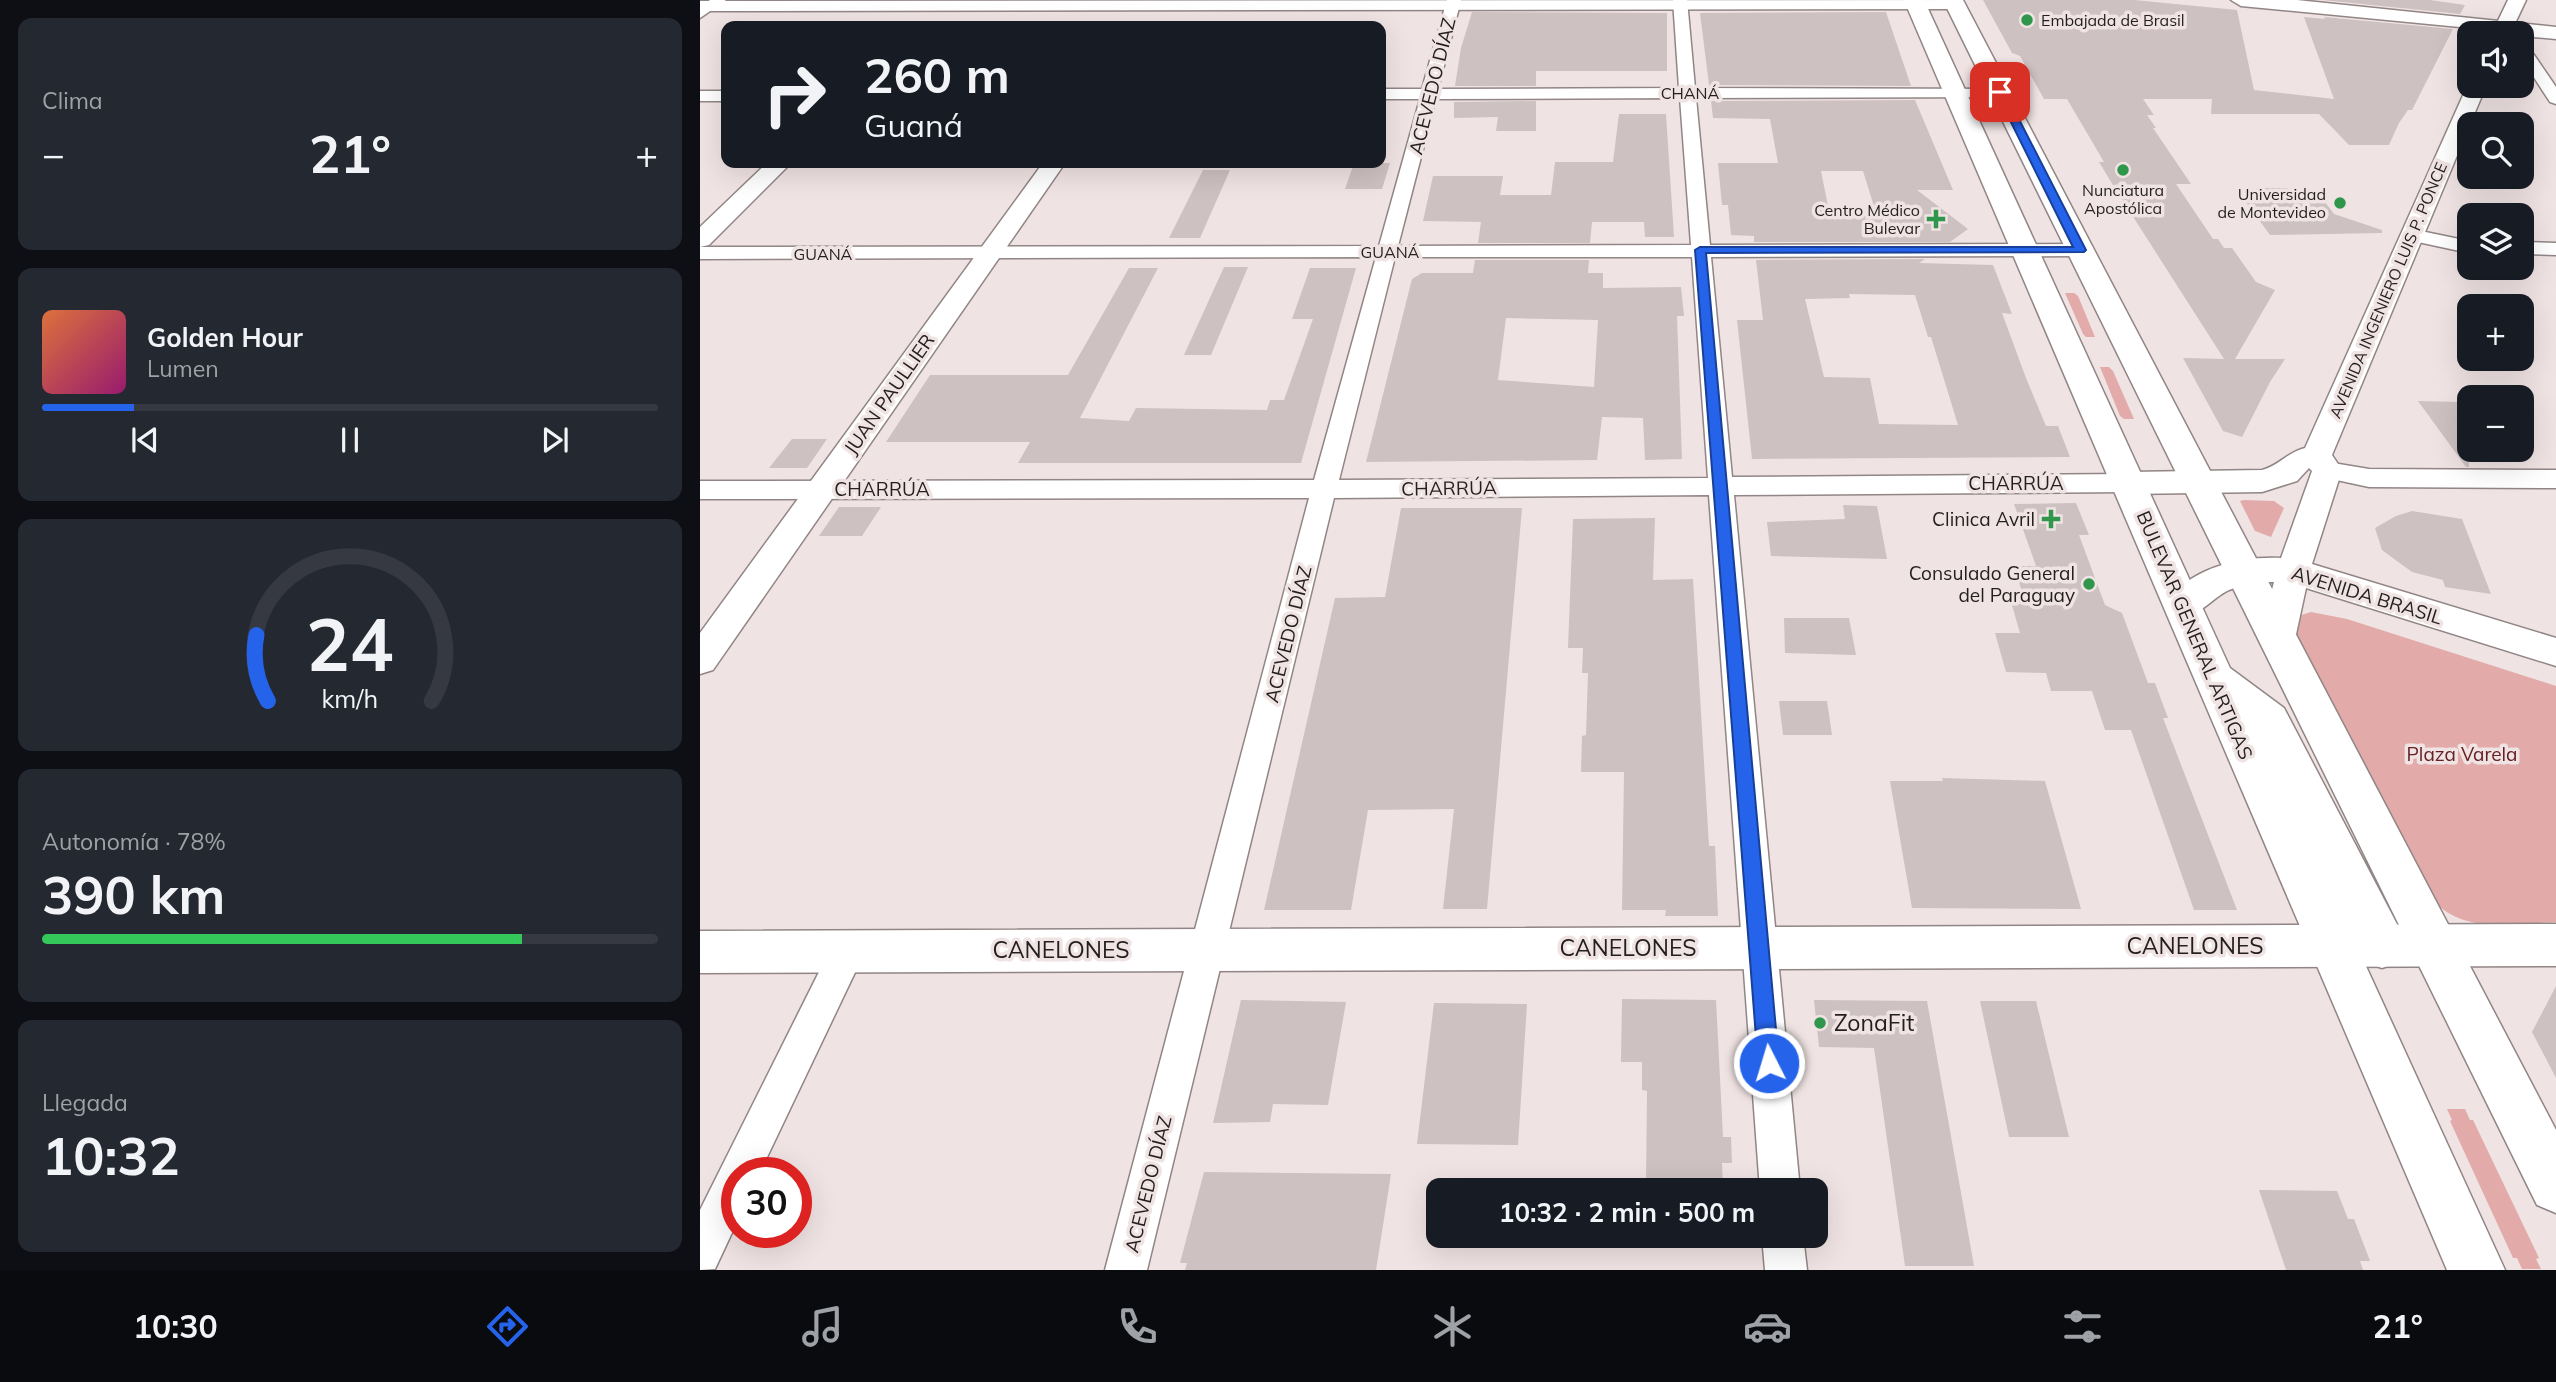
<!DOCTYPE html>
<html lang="es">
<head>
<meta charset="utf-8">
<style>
  :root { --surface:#171b24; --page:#242831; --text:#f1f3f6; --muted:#9ea1a6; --line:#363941; --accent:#2563eb }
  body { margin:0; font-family:Mulish,sans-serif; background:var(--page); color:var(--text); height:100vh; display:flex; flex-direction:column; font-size:26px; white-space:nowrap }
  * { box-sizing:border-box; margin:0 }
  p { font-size:23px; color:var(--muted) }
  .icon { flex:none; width:38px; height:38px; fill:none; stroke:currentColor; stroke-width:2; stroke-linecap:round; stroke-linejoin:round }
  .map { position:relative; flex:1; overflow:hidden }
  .details { display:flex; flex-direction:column; gap:18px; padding:18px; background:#0d0f14; width:700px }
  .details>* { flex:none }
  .hud { position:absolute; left:21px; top:21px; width:665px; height:147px; border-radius:14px; box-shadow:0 7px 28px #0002; background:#171b24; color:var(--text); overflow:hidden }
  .buttons { position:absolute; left:1757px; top:21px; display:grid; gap:14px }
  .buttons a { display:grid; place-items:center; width:77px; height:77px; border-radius:14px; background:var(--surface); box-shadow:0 7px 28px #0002; font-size:35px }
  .speed { position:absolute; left:21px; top:1157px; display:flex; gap:14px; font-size:35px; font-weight:700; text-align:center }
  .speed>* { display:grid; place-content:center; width:91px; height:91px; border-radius:50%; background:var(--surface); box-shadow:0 7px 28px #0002; line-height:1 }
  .speed .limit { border:10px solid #d22; background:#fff; color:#111 }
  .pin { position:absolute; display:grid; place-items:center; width:60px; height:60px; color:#fff; margin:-30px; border-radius:14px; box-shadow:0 4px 10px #0006 }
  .me { position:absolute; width:77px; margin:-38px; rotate:355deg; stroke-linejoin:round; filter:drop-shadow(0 0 5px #0008) }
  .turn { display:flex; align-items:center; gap:24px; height:147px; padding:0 28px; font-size:32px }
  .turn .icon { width:91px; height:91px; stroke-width:2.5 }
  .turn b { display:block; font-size:49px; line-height:60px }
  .big { font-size:52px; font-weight:700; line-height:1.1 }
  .details .card { flex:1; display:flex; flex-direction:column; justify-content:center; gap:10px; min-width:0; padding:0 24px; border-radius:14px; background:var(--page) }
  .details .dial { align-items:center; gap:0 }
  .dial svg { height:182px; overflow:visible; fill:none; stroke:var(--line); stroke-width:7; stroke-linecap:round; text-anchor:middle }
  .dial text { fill:var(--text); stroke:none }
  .song { display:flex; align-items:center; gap:21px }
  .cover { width:84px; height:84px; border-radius:10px; background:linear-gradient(135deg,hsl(20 70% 55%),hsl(320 70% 35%)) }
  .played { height:7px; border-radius:4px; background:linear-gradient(90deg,var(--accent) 15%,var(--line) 15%) }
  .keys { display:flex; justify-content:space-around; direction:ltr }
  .heat { display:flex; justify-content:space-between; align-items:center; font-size:38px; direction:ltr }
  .charge { height:10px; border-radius:5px; background:linear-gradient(90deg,#34c759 78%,var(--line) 0) }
  .trip { position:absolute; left:726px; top:1178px; width:402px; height:70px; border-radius:14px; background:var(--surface); box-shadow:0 7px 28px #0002; font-weight:700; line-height:70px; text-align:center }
  .tab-bar { display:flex; height:112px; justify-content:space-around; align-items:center; background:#090b0e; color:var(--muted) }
  .tab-bar .icon { width:49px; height:49px }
  .tab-bar .on { color:var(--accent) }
  .tab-bar b { font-size:32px; color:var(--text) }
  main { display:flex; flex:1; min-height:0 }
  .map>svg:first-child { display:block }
  .green { fill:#e2abaa }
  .building { fill:#cec1c1; fill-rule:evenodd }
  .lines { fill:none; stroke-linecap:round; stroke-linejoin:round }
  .minor-casing { stroke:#918585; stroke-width:3 }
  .tertiary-casing { stroke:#918585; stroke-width:3 }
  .secondary-casing { stroke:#918585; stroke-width:3 }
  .minor { fill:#fff; fill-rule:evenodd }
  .tertiary { fill:#fff; fill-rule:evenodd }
  .secondary { fill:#fff; fill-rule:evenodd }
  .route { fill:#2563eb; stroke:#184099; stroke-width:2 }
  .poi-dot { fill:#2f964c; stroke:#f0e3e3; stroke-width:2.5 }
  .labels { text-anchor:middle; stroke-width:7; stroke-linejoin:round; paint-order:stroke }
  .far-poi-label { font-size:16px; fill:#241f1f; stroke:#f0e3e3; text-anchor:end }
  .far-street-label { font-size:16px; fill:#241f1f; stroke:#f0e3e3 }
  .street-label { font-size:19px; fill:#241f1f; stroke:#f0e3e3 }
  .poi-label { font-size:19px; fill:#241f1f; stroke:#f0e3e3; text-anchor:end }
  .park-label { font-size:19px; fill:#652024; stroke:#f0e3e3 }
  .near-street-label { font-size:23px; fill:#241f1f; stroke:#f0e3e3 }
  .near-poi-label { font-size:23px; fill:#241f1f; stroke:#f0e3e3; text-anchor:start }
</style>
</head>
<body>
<main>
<section class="details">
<div class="card"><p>Clima</p>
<div class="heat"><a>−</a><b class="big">21°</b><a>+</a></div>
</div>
<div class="card">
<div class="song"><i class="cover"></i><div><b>Golden Hour</b><p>Lumen</p></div></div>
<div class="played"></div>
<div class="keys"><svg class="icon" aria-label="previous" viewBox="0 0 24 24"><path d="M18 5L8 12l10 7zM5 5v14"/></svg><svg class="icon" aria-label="pause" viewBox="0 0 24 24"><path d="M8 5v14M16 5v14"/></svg><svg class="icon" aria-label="next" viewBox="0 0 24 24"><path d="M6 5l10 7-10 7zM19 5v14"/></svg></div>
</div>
<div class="card dial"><svg viewBox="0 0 100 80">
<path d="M14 69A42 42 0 1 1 86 69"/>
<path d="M14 69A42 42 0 0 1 9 40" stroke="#2563eb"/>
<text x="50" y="56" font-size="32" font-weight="700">24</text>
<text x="50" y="72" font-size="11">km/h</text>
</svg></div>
<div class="card"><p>Autonomía · 78%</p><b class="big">390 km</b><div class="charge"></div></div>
<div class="card"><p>Llegada</p><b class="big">10:32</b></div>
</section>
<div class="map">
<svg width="1856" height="1270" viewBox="0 0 1856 1270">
  <rect width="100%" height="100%" fill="#f0e3e3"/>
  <path class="green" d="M1365,293h9l4,3 17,41h-9l-3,-3z
    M1400,367h9l4,4 21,48h-10l-4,-3z
    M1544,500l30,1 10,7 -13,29 -16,-6 -15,-30z
    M1611,612l36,7 209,67v236c-39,1 -89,12 -119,-18l-145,-273 6,-15z
    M1747,1109h18l5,11h3l66,138 -3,1 5,10h-19l-5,-11h-4l-63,-137 2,-1z"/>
  <path class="building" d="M1283,0h151l103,10 17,80 80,9 -30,-82 21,2 -1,-2 129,12 -41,81h-4l-9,13 -10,22h-40l-30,-31h-108l1,-15h-69l11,16h-7l9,13h-3l38,56h-15l37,55h5l6,9h8l24,34 19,8 -40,69h50l-15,23 -28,55 -19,-6 -40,-73 41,1 -108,-169 -17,-28h5l-37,-63h-23l-24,-43 -8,-3z
    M1622,0h108l35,5 -5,9z
    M772,12l195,1v58h-131v15h-81l6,-38z
    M1186,12l25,74 -202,-1 -9,-72z
    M1215,100l38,90h-36l51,39 -18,13h-196v-6l-23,-1 -3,-30h-6l-4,-42h60l-8,-44 -57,-1 -2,-17zM1121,171h42l14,45h-47z
    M836,101v30h-40l2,-14 -44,1v-16z
    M919,114h47l8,123h-29l-1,-15h-52l-2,21h-112l3,-21 -58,-1 10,-45h70l-3,19h51l4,-33h58z
    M654,163h36l-8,26h-37z
    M503,170h27l-30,68h-31z
    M1556,188h29l14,4 5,6h18l12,16 48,16v3l-112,2 -30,-41h17z
    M1225,259l-6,4 74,2 19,49 -10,-1 24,65 20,48h12l12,31 -318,2 -15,-139h26l-7,-60zM1149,294l66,1 13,42h3l27,88 -79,-1 -9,-46 -46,-1 -19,-78 45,-1z
    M775,260h114l-1,13h15v15l78,-1 3,29h-7l5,143 -37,1 -2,-42 -41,-1 -5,43 -231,2 46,-183 10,-6h51zM806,318l92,2 -4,67 -96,-7z
    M524,267h24l-37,88h-27z
    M429,268h29l-78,150 49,3 7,-13 131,2 3,-10h14l29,-81h-21l18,-51h46l-55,195h-283l12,-21h-144l44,-67h138z
    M1718,401l43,1 8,11v54h-3z
    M92,439h35l-20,29h-38z
    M1376,503l13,32h-10l26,70 17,8 26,70h7l13,35h-5l74,192h-43l-63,-180h-26l-13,-39h-41l-5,-18 -40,-1 -11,-39h25l-11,-38h14l-9,-29h22l-22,-62z
    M1143,505l34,1 10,53 -116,-3 -4,-34 78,-3z
    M139,507h42l-19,29h-43z
    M701,508h121l-35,401h-44l11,-100 -86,1 -17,100h-87l71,-312 50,-1z
    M1712,511l50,8 29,75 -46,-7 -2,-7 -31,-8 -30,-22 -7,-22 21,-12z
    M955,518l-2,62 40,-1 16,267h6l3,70h-53l1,-6h-44l2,-138h-43l1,-36 4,-1 2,-62h-6l1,-25h-15l5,-129z
    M1084,618h65l7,37 -71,-2z
    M1079,701h48l5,34h-49z
    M1242,778l103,3 36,128 -169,-1 -22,-127h53z
    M1856,986v92l-24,-46z
    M922,999l94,1 7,137h8l1,26h-10l1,23 -77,-1 1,-94 -5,-1v-28h-21z
    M541,1000l105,2 -18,103 -55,-1 -3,18 -57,1z
    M1114,1000l113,1 47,265h-69l-31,-218 -55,-1z
    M1280,1001h56l33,136h-60z
    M734,1003l93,1 -9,141 -101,-1z
    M504,1172l187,2 -15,96h-191l2,-7h-7z
    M1559,1190l78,1 11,28h6l16,42h-10l3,9h-77z"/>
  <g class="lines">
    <defs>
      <path id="minor" d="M10,0h16l-26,18v-11z
        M747,0h14l-23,89 241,-1 -6,-88h14l8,88 311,1 2,3 -8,5 -304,1 14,147 370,-1 10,6 -10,6 -369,1 21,220 397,-3 9,3 3,6 -3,6 -9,3 -395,3 66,695h-40l-51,-695 -375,3 -187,772h-42l204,-772 -609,1v-18l614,-1 62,-223 -676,2v-12l679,-1 41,-147h-39v-10h41zM980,98l11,147 -293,1 38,-147zM695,257h297l16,221 -369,2z
        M1822,45l6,1 28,41v17l-6,-2 -28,-43z
        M0,91h26v10h-26z
        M1711,229l58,12v12l-65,-14 -3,-4 3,-4z
        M1822,242l34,1v12l-34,-1z
        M1627,462l42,7 187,1v18l-187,-1 -51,-11 -3,-6 3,-6z
        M147,935l12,5 5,12 -5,12 -99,208h-23v50l-22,47 -15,1v-60l135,-270z
        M1062,1236h41l4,34h-42z"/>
      <path id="tertiary" d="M1261,0l3,4 -9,5 -1255,2v-10z
        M1808,0h18l-15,32 -27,1 12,-8z
        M1822,41l7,2 3,7 -10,6z
        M1769,82v4h17l-154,369 10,15 -30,94 244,74v28l-250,-78 -11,51 -6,10 -12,4 -12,-4 -6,-10 15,-57c-15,0 -31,2 -45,8 -21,10 -33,33 -58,25l-5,-9c20,-38 75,-50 115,-48l31,-87 -3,-3 -12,13 -35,11 -133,2 -11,-3 -4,-8 4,-8 11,-3 133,-2c18,-5 24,-17 43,-22z
        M67,163h24l-82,82 -9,2v-20z
        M343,163h22l-352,507 -13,4v-41z
        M1856,924v42l-1856,7v-42z"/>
      <path id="secondary" d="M1204,0h20l306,668 54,40 115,220 7,17 -7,17 -17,6 -17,-6 -16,-33 156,341h-58z
        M1243,0h20l593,1130v83l-19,-8z
        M1531,0h66l259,27v12l-34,-3v-3l-281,-27z"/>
    </defs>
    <use href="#minor" class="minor-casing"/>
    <use href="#tertiary" class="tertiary-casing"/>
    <use href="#secondary" class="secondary-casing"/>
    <use href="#minor" class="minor"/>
    <use href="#tertiary" class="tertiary"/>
    <use href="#secondary" class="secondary"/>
  </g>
  <path class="route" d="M1300,89l5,3 81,158 -2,2 -378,1 73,810 -3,8 -7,3 -8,-3 -3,-8 -63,-813 5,-3h373l-77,-155z"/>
  <g class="poi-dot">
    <circle cx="1327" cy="20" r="7"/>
    <circle cx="1423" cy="170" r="7"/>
    <circle cx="1640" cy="203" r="7"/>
    <path d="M1232.5 208.5h7v7h7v7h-7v7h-7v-7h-7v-7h7z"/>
    <path d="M1347.5 508.5h7v7h7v7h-7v7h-7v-7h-7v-7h7z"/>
    <circle cx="1389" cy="584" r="7"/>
    <circle cx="1120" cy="1023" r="7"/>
  </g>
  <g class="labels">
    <g class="far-poi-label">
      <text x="1341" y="26" text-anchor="start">Embajada de Brasil</text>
      <text x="1423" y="196" text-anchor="middle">Nunciatura<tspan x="1423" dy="18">Apostólica</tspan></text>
      <text x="1626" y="200">Universidad<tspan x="1626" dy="18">de Montevideo</tspan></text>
      <text x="1220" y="216">Centro Médico<tspan x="1220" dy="18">Bulevar</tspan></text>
    </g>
    <g class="far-street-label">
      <text x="990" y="99">CHANÁ</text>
      <text x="690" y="258">GUANÁ</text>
      <text x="123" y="260">GUANÁ</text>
      <text transform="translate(1688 290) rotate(-67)" y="6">AVENIDA INGENIERO LUIS P. PONCE</text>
    </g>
    <g class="street-label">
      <text transform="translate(732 86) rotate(-76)" y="7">ACEVEDO DÍAZ</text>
      <text transform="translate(189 394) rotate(-55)" y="7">JUAN PAULLIER</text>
      <text x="1316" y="490">CHARRÚA</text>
      <text transform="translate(749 488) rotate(-1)" y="7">CHARRÚA</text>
      <text x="182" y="496">CHARRÚA</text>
      <text transform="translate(1667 595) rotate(17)" y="7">AVENIDA BRASIL</text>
      <text transform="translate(588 634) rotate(-76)" y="7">ACEVEDO DÍAZ</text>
      <text transform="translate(1495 635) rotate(67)" y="7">BULEVAR GENERAL ARTIGAS</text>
      <text transform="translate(448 1184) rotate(-76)" y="7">ACEVEDO DÍAZ</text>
    </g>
    <g class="poi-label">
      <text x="1335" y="526">Clinica Avril</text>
      <text x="1375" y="580">Consulado General<tspan x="1375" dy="22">del Paraguay</tspan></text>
    </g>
    <g class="park-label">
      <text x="1762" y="761">Plaza Varela</text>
    </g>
    <g class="near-street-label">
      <text x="1495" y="954">CANELONES</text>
      <text x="928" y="956">CANELONES</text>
      <text x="361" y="958">CANELONES</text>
    </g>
    <g class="near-poi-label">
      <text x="1134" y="1031">ZonaFit</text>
    </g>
  </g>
</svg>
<div class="buttons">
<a><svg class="icon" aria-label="sound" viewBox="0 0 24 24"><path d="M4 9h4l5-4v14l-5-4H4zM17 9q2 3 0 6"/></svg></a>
<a><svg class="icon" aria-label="search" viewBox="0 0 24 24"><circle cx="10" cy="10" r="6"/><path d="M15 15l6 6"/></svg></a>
<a><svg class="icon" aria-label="layers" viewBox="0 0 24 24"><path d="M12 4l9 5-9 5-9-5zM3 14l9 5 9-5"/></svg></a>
<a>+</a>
<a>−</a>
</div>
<div class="speed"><div class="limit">30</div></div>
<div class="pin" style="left:1300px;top:92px;background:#d93025"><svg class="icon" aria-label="arrive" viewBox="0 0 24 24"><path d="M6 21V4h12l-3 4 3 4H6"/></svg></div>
<svg class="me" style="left:1069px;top:1063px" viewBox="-20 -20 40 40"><circle r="17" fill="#2563eb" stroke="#fff" stroke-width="3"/><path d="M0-11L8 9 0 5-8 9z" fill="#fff"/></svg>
<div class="trip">10:32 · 2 min · 500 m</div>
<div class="hud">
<div class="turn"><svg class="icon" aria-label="right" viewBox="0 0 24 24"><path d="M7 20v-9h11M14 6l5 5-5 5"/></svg><div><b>260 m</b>Guaná</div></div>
</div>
</div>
</main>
<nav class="tab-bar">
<b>10:30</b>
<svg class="icon on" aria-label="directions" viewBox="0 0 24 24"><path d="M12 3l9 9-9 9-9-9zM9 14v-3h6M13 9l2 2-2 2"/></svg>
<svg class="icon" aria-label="music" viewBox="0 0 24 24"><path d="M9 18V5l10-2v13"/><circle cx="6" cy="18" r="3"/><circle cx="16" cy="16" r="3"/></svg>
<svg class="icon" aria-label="phone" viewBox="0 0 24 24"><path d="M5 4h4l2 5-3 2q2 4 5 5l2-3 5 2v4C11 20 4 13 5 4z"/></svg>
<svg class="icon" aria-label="climate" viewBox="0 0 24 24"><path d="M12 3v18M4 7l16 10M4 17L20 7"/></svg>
<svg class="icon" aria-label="car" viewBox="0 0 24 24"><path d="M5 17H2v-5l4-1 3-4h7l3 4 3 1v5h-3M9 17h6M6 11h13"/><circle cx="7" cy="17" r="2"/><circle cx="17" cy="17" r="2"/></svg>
<svg class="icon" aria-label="filters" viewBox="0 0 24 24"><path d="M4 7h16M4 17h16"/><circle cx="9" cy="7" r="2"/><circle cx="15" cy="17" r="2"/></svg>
<b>21°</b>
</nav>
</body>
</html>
